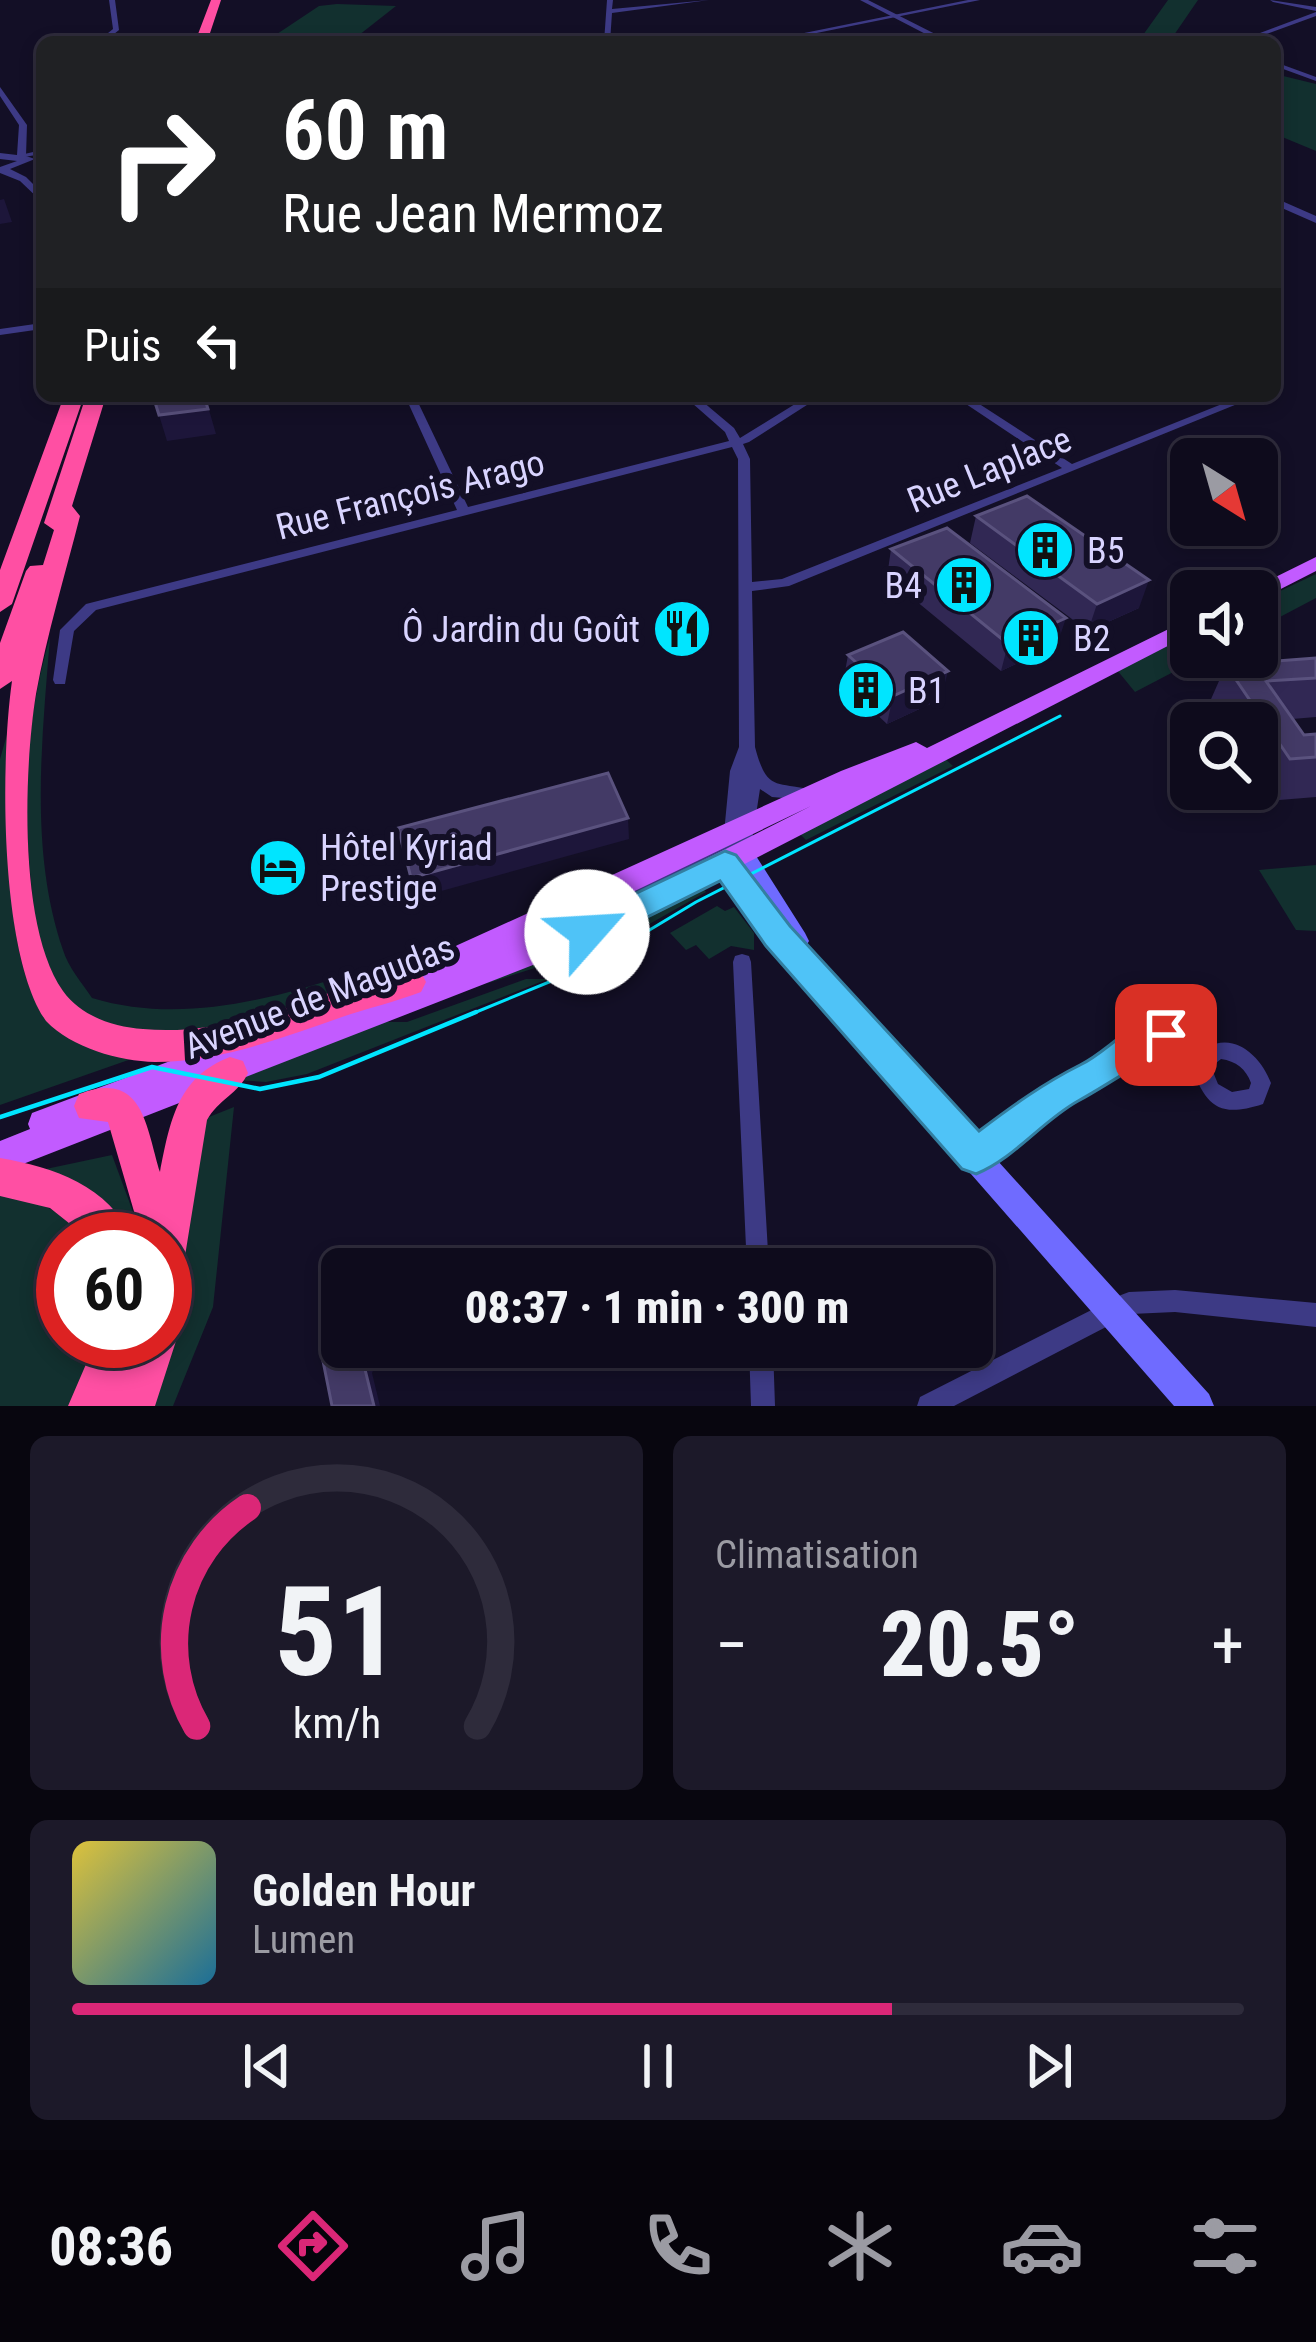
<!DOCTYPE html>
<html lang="fr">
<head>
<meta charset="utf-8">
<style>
  :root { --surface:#0e0b1c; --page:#1c1929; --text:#f1f3f6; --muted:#9b9ba3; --line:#2e2b3b; --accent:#db2777 }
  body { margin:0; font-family:"Roboto Condensed",sans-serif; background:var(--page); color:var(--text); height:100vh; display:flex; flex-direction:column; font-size:45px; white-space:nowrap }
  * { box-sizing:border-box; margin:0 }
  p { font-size:39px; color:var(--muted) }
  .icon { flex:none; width:66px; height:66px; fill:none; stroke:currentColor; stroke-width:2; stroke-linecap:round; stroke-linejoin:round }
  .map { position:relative; height:1406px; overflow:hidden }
  .side { display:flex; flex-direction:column; gap:30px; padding:30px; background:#08060f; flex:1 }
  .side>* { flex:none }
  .banner { position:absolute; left:36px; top:36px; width:1245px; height:366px; border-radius:18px; box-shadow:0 6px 18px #0003,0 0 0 3px var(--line); background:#202124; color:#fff; overflow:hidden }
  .needle { width:78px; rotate:143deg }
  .buttons { position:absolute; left:1170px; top:438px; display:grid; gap:24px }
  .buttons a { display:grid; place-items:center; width:108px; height:108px; border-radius:18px; background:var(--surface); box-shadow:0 6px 18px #0003,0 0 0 3px var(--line); font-size:60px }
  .speed { position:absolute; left:36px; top:1212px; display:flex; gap:24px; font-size:60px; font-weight:700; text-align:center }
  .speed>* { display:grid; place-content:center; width:156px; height:156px; border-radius:50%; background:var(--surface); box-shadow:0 6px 18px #0003,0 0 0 3px var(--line); line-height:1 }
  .speed .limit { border:18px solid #d22; background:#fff; color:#111 }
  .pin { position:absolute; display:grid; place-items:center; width:102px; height:102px; color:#fff; margin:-51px; border-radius:24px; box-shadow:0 6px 18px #0006 }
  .me { position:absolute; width:132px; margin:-66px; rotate:64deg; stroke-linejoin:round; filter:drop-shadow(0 0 9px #0008) }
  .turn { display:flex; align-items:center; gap:42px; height:252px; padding:0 48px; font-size:54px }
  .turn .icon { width:156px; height:156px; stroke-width:2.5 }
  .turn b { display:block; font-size:84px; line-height:102px }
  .then { display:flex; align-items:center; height:114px; padding:0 48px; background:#0003; gap:24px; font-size:45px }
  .big { font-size:90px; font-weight:800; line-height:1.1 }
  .side .tile { flex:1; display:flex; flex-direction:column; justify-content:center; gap:18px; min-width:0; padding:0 42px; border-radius:18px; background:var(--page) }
  .side .dial { align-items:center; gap:0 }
  .dial svg { height:312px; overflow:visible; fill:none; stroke:var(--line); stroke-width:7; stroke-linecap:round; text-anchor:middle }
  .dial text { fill:var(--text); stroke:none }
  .song { display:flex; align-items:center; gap:36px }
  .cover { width:144px; height:144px; border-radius:18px; background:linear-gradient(135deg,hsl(50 70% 55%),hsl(200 70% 35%)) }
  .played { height:12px; border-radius:6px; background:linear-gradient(90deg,var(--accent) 70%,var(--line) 70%) }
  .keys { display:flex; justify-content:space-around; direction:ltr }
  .heat { display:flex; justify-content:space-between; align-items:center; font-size:66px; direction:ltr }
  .side .tiles { flex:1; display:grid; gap:30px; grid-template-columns:1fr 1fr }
  .tile:last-child { grid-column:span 2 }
  .trip { position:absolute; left:321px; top:1248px; width:672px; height:120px; border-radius:18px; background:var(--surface); box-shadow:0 6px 18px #0003,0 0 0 3px var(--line); font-weight:800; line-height:120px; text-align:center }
  .tabs { display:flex; height:192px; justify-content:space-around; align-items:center; background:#06040b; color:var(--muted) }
  .tabs .icon { width:84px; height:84px }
  .tabs .selected { color:var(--accent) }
  .tabs b { font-size:54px; color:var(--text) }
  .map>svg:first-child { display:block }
  .green { fill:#12302f }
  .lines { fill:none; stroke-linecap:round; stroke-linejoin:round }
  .minor { fill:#3d3a85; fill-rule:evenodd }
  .tertiary { fill:#3d3a85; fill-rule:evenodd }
  .secondary { fill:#6f6bff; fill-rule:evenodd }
  .primary { fill:#c25bff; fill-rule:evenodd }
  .motorway { fill:#ff4fa3; fill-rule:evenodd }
  .tram-far1 { stroke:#00e5ff; stroke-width:3 }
  .tram { stroke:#00e5ff; stroke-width:4.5 }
  .wall { fill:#312854 }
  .shaded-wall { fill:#1d163a }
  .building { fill:#433a66; stroke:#5a527e; stroke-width:3 }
  .route { fill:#4fc3f7; stroke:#337fa1; stroke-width:3 }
  .labels { text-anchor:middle; stroke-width:12; stroke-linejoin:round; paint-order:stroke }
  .street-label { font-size:36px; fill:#d9d4ff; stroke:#130f26 }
  .poi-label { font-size:36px; fill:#d9d4ff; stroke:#130f26; text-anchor:start }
</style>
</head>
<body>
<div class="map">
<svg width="1316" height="1406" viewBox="0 0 1316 1406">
  <rect width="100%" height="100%" fill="#130f26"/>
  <path class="green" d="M1168,0h30l-24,35 17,7h-53z
    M337,4l59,2 -42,33 47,3h-136l54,-36z
    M1275,74l41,10v67l-41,-17z
    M1316,574v24l-59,31v-27z
    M1191,634v23h11l-67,35 -18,-22z
    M50,637c-8,103 -21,214 13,313 5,17 19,33 29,48 116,35 237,-19 347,-54l5,9c-86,31 -308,138 -380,42 -24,-33 -29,-74 -33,-113 -9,-86 -5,-162 19,-245z
    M10,724c-3,67 -10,254 41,296 25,16 59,25 86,37l-137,48v-346z
    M942,756l11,10 -147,74 -6,-6z
    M1316,865v66l-20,-1 -37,-60z
    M700,884l6,8 -145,82 -23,-7 -53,17z
    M717,906l8,5 9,-4 20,26v17l-23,-4 -22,13 -13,-14 -10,5 -16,-17z
    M526,979h22l-241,95 -41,8 -29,-2 146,-58h24z
    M234,1107l-21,200 -40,99h-26c39,-92 38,-190 57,-287z
    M112,1155l31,84h-20l-96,-66z
    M0,1194c31,2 70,21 90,45h-27v102h38l-27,65h-74z"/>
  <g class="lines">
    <path class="minor" d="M109,0h6l4,30 -15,12h-7l16,-13z
      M607,0h6l-1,9 97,-9 -97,13 -2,29h-6z
      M968,0h12l-208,42h-13z
      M1270,0l46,7v4l-43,-9z
      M1316,12v4l-71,26h-9z
      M1275,62l41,15v4l-41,-15z
      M42,68v7l-3,-2z
      M42,150v4l-18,3 -4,-2z
      M42,323v6l-42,6v-6z
      M405,396h10l53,111 261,-66 -4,-9 -41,-36h12l38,32 6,10 68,-42h13l-72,46 -6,2 7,15 2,123 30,-3 280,-111 -108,-72h13l105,68 170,-68h15l-468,190 -37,5 3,156c12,45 20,34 59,43l2,4 -2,4 -6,2 -36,-3 -12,-8 -11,71 -6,2 -6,-2 -2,-8 -157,80 -6,-2 -3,-5 3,-5 151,-78 4,-4 -3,-5 6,-62 9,-24 -1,-288 -6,-12 -636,163 -22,21 -9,53h-10l-2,-4 7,-50 26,-26 371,-94z
      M742,954l7,2 2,6 18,307h-22l-14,-307 2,-6z
      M1164,1029l25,8 17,11c29,-17 55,9 65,35l-8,21c-46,15 -57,1 -73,-40l2,-4 -15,-10 -13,-4 -13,2 -9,4 -45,32 -20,8 -94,71 -7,3 -7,-3 -3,-7 3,-7 94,-71 20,-7 45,-31 21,-9zM1221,1059c15,2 25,10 30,24l-2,6 -17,3 -14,-8 -7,-17z
      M1175,1290l141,13v24l-141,-15 -44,2 -177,92h-37l3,-9 201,-102 8,-3z
      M749,1347h24l2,59h-24z"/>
    <path class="tertiary" d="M860,0h8l83,42h-10z
      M0,87l27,38 -1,31 9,3 -25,10 16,8 16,16v9l-22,-21 -20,-8v-6l17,-6 -17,-2v-6l17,2 2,-30 -19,-29z
      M1275,198l41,18v7l-41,-18z"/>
    <path class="secondary" d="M743,846l8,2 54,85 4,8 -4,7 404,446 5,12h-40l-405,-463 -56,-79 4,-7h15l3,-9z"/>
    <path class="primary" d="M1316,557v14l-51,26 -8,2v-8h-10z
      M1191,618v16l-594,306 -597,233v-32l30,-12 -2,-5 4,-11 226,-85 11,4 3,6 113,-42 -4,-9 4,-9 456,-207 75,-29 11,6zM811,806l-234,118 -44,16z"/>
    <path class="motorway" d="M211,0h10l-14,42h-12z
      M64,396h20l-72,208 -12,8v-42z
      M86,396h20l-34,110 8,10c-15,59 -33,118 -44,178 -12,74 -18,234 27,297 18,25 50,36 80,38 91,9 180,-39 266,-62l12,5 5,10 -5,10c-26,10 -53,16 -79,25 -61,21 -121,45 -187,45 -36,-1 -83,-14 -109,-41 -46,-66 -46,-256 -34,-340l-12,8v-46l26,-72 4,-5 13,-1 11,-35 -10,-7z
      M230,1057l13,4 5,12c-9,20 -30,27 -41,47l-22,136 -6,14 -14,6v-37h-23l-34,-117 -29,-4 -5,-12 5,-12c64,-25 67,32 81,78 10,-50 17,-95 70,-115z
      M0,1158c53,9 110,28 132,81h-43l-39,-31 -50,-12z
      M165,1324l11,17 -21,65h-87l28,-65h69z"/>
    <path class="tram-far1" d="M469,1015l124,-51 103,-62 364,-186"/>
    <path class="tram" d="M0,1117l152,-50 108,22 59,-12 157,-65"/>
  </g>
  <path class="wall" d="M976,516l163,92 -51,23 -118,-88z
    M891,549l166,96 -56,26 -114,-94z
    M848,655l93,44 -54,25 -44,-41z
    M1316,658v59l-24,2 12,16 12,-1v63l-48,4 -11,-17v-61h-39l-10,-17 18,-41z"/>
  <path class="shaded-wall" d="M4,199l8,23 -12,2v-24z
    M205,396l11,38 -49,7 -8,-26z
    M1149,580l-10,28 -51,23 9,-27z
    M1066,618l-9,27 -56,26 7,-27z
    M948,671l-7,28 -54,25 6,-28z
    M628,818l1,21 -213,59 -5,-20z
    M364,1347h18l-10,26 8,33h-6l-13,-53z"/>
  <path class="building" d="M153,396h51l4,13 -49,6z
    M1027,496l122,84 -52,24 -121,-88z
    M947,528l119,90 -58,26 -117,-95z
    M903,632l45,39 -55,25 -45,-41z
    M1316,658v20l-50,3 38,54 12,-1v23l-26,2 -64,-94z
    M608,773l20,45 -217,60 -13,-50z
    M342,1308v39h22l-3,6 13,53h-42l-10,-50z"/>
  <path class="route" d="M725,851l11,4 54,71 189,205c33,-25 65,-48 101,-66 34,-16 57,-57 99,-41l5,11 -5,11c-36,13 -68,37 -101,55 -36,20 -63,57 -102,73l-14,-5 -196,-223 -46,-65 -121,60h-23l-5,-9 5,-10z"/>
  <defs>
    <symbol id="building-disc" viewBox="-11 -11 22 22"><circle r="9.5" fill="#00e5ff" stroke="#130f26"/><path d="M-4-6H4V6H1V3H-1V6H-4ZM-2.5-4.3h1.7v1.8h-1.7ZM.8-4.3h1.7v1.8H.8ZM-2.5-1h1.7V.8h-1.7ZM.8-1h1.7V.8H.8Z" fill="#111"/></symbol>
    <symbol id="restaurant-disc" viewBox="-11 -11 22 22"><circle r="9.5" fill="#00e5ff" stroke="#130f26"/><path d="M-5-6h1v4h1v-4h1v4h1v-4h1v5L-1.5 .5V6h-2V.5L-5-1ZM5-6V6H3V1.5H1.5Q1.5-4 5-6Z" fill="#111"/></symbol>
    <symbol id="hotel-disc" viewBox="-11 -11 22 22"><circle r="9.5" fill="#00e5ff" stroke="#130f26"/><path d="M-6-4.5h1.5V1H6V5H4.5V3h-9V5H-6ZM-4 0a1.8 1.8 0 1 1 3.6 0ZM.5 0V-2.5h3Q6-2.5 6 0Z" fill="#111"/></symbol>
  </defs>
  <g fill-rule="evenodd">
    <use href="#building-disc" x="1012" y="517" width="66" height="66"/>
    <use href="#building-disc" x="931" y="552" width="66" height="66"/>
    <use href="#restaurant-disc" x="649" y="596" width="66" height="66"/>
    <use href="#building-disc" x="998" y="605" width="66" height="66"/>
    <use href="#building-disc" x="833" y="657" width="66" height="66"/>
    <use href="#hotel-disc" x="245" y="835" width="66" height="66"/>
  </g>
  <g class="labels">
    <g class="street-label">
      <text transform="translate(989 469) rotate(-22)" y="13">Rue Laplace</text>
      <text transform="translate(410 494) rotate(-14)" y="13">Rue François Arago</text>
      <text transform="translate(319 996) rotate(-21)" y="13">Avenue de Magudas</text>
    </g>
    <g class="poi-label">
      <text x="1087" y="563">B5</text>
      <text x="922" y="598" text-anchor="end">B4</text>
      <text x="640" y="642" text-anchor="end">Ô Jardin du Goût</text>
      <text x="1073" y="651">B2</text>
      <text x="908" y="703">B1</text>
      <text x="320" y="860">Hôtel Kyriad<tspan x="320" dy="41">Prestige</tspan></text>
    </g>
  </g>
</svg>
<div class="buttons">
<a><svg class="needle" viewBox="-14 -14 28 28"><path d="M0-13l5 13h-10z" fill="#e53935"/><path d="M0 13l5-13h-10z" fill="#9b9ba3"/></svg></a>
<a><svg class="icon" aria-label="sound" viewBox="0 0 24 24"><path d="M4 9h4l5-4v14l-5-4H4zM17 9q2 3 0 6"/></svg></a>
<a><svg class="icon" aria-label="search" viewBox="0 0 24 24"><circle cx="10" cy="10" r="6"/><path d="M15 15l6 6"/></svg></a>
</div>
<div class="speed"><div class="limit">60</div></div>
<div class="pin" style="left:1166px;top:1035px;background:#d93025"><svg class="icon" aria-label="arrive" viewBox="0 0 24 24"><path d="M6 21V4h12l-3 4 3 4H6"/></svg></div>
<svg class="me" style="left:587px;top:932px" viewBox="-20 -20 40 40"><circle r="19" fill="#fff"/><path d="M0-13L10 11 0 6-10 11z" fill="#4fc3f7"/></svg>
<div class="trip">08:37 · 1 min · 300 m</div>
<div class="banner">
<div class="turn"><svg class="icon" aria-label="right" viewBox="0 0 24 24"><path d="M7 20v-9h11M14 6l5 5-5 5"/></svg><div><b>60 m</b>Rue Jean Mermoz</div></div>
<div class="then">Puis<svg class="icon" aria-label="left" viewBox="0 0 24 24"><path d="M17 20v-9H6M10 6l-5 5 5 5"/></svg></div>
</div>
</div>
<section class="side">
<div class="tiles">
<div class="tile dial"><svg viewBox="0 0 100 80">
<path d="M14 69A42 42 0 1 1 86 69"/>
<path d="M14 69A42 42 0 0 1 27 13" stroke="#db2777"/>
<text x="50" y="56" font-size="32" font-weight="700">51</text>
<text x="50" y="72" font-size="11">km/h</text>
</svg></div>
<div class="tile"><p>Climatisation</p>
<div class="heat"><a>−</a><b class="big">20.5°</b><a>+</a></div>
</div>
<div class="tile">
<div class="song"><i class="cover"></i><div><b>Golden Hour</b><p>Lumen</p></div></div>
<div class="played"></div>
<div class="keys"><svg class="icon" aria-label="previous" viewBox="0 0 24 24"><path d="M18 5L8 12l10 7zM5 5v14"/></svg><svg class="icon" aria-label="pause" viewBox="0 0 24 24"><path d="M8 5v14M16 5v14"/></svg><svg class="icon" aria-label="next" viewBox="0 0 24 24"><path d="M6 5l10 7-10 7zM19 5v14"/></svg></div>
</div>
</div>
</section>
<nav class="tabs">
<b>08:36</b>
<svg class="icon selected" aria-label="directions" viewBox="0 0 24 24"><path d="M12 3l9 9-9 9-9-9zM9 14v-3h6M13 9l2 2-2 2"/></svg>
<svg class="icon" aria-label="music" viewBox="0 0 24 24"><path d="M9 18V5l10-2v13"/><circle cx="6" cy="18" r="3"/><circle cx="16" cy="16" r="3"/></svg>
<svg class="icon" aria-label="phone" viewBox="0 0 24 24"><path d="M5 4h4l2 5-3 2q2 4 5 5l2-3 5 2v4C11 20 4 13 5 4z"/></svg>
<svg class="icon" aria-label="climate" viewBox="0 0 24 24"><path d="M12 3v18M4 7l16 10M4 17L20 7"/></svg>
<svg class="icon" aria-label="car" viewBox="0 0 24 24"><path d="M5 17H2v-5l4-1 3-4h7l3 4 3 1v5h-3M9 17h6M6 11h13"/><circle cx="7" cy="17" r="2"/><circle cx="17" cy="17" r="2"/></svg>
<svg class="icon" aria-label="filters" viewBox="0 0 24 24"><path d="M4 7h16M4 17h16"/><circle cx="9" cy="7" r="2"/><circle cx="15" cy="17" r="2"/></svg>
</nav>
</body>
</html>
